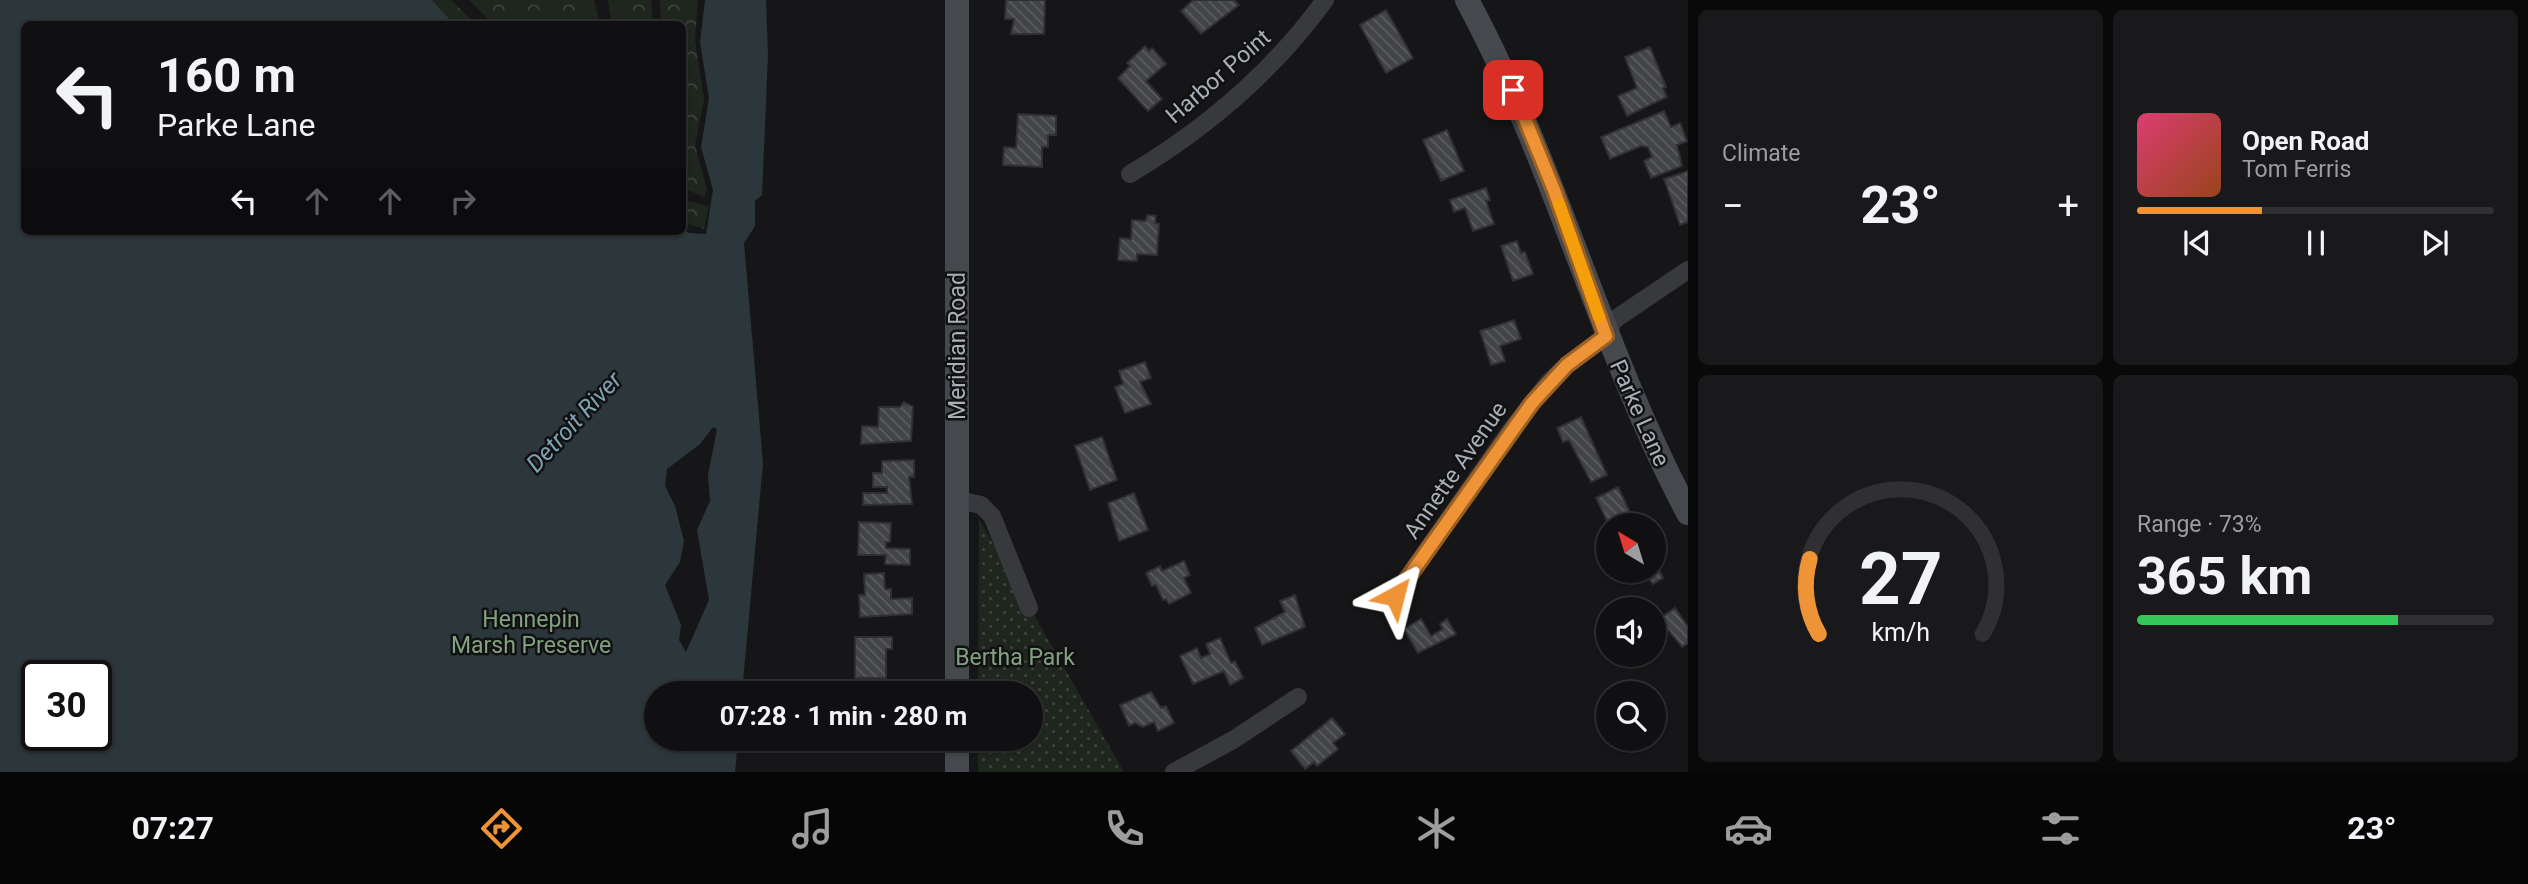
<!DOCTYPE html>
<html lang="en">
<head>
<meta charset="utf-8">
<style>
  :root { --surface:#101012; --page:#19191b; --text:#f1f3f6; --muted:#9c9d9f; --line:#303032; --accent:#ef9436 }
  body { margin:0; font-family:Roboto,sans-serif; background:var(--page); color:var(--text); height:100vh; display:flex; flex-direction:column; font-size:26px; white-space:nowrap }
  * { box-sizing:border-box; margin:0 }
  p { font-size:23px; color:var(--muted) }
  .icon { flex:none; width:38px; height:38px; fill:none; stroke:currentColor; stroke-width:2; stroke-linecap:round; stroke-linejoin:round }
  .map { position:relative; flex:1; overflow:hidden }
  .panel { display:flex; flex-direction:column; gap:10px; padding:10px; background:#09090a; width:840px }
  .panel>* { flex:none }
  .banner { position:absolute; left:21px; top:21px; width:665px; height:214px; border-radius:10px; box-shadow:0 2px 5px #0004,0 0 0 2px var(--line); background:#101012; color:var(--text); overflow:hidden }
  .needle { width:46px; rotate:322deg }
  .tools { position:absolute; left:1596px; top:513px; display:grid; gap:14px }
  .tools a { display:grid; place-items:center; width:70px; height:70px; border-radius:50%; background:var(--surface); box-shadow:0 2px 5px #0004,0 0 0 2px var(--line); font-size:35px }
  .speed { position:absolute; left:21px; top:660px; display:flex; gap:14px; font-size:35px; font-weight:700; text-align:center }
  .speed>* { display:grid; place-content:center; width:91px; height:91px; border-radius:50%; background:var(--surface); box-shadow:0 2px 5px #0004,0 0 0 2px var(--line); line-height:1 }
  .speed .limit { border:4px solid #111; border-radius:10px; background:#fff; color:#111 }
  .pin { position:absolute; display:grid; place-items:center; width:60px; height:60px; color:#fff; margin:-30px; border-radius:14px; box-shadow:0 4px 10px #0006 }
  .me { position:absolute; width:77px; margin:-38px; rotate:38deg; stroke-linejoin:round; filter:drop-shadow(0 0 5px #0008) }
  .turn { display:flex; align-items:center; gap:24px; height:147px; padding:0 21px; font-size:32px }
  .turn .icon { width:91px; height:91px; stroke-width:2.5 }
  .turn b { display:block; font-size:49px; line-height:60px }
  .lanes { display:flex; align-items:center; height:66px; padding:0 21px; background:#0003; justify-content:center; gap:35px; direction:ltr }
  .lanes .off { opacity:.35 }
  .big { font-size:52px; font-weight:700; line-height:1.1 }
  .panel .card { flex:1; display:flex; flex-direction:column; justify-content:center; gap:10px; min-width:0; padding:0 24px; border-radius:10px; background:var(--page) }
  .panel .dial { align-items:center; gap:0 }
  .dial svg { height:182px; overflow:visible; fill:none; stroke:var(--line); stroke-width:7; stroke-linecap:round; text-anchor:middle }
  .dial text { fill:var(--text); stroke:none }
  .song { display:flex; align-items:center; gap:21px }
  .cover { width:84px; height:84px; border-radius:10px; background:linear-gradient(135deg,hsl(340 70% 55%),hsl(20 70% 35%)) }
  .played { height:7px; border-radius:4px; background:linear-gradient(90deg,var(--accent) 35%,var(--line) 35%) }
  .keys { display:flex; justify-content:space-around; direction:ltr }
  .heat { display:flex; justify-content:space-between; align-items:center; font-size:38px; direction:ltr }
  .charge { height:10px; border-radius:5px; background:linear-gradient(90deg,#34c759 73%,var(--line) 0) }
  .panel .tiles { flex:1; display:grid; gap:10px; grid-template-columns:repeat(2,1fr) }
  .trip { position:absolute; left:644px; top:681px; width:399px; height:70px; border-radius:35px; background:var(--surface); box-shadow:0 2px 5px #0004,0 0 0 2px var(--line); font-weight:700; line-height:70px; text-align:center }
  .dock { display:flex; height:112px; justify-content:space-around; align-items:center; background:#060607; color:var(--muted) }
  .dock .icon { width:49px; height:49px }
  .dock .selected { color:var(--accent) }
  .dock b { font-size:32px; color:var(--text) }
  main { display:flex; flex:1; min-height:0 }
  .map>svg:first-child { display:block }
  .forest { fill:url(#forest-crowns) }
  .park { fill:url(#park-dots) }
  .water { fill:#2c373b; fill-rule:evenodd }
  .building { fill:url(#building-back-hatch); stroke:#303034; stroke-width:2 }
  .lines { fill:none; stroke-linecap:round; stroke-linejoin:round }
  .street { stroke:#37393d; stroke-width:18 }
  .secondary { stroke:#45484d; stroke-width:24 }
  .route-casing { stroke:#9b6023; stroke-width:18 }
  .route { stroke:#ef9436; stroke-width:12 }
  .slow { stroke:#f59e0b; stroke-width:12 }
  .labels { text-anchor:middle; stroke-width:5; stroke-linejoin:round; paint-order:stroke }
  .street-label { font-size:23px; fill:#a8afb7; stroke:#111113 }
  .park-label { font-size:23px; fill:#82a27f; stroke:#111113 }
  .water-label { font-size:24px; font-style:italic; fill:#7fa2b2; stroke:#111113 }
</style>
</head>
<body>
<main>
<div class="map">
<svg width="1688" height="772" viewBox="0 0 1688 772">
  <defs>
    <pattern id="forest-crowns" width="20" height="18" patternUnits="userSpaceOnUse" patternTransform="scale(1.75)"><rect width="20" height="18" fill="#1e261e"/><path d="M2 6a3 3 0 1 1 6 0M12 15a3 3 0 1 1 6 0" fill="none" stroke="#3c433c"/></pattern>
    <pattern id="park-dots" width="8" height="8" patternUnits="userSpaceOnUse" patternTransform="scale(1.75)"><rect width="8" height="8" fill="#1e261e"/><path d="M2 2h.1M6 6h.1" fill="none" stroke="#3c433c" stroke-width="1.8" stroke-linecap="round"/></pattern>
    <pattern id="building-back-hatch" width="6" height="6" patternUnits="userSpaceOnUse" patternTransform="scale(1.75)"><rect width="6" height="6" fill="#424448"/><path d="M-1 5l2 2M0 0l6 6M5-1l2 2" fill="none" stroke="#5a5c60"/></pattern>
  </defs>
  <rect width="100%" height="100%" fill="#161618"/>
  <path class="forest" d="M432,0h19l25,24h-22z
    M469,0h125l6,24h-107z
    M608,0h43l2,24h-41z
    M660,0h38l-3,40 9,59 -9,47 12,43 -3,8 -21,-9 -1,-164h-21z
    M682,200l27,6 -5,23 -21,-7z"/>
  <path class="park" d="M979,519l145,253h-146v-33l53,-1v-45h-53z"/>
  <path class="water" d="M0,0h432l22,24h-430v207l659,-2 6,4 17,1 7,-44 -12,-43 8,-49 -9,-56 5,-42h61l2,54 -6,141 -7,6v25l-11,17 19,220 -21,230h-86v45l82,1 -3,33h-735zM713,427l4,2 -9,46 2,26 -13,29 12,70 -23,52 -7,-12 2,-15 -16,-40 15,-23 4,-21 -9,-35 -10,-20 2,-17 33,-25zM37,676h59v59h-59z"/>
  <path class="building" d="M1006,0h39l-1,34h-33l3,-15h-9z
    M1193,0h41l5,5 -38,29 -20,-23z
    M1386,10l27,48 -27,15 -26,-48z
    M1145,46l4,5 3,-3 14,16 -20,17 16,18 -14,12 -30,-33 12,-12 -3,-3z
    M1650,47l16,40 -3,1 4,9 -40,19 -9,-20 19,-8 -12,-31z
    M1664,111l7,16 9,-4 7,18 -10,4 5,21 -31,12 -7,-17 8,-4 -4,-10 -7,-1 -31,13 -9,-22z
    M1018,114l38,2v19h-8v12h-6v20l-39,-2 1,-18 12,1z
    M1447,130l17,41 -23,10 -18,-41z
    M1688,171v51l-8,3 -16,-46z
    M1486,188l4,12 -4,1 8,23 -21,7 -8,-23 -11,4 -4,-12z
    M1147,215l9,1 -1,7 4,1 -2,31 -20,-1v7l-19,-1 2,-22 11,1 1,-19 14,1z
    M1517,241l4,12 4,-1 8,22 -20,7 -12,-35z
    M1514,320l7,19 -21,7 5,15 -14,4 -11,-34z
    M1145,362l6,16 -11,4 11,22 -26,9 -10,-26 8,-3 -4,-13z
    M904,402l9,5 -2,34 -50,3 1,-18 16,1 1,-20h21z
    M1581,417l26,58 -16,7 -22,-42 -6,2 -6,-14z
    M1102,437l15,43 -27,10 -15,-44z
    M914,460v17h-5l3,27 -49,1v-12h24v-6h-14v-14h9v-12z
    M1618,487l18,38h-27l-13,-27z
    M1134,493l14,37 -29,11 -11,-38z
    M859,522l32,1 -1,19h-4v6l24,1v16l-25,-1 1,-9h-28z
    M1654,560l9,18 -10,6 -12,-14h13z
    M1184,561l6,14 -6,3 7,15 -22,11 -3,-5 -3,1 -7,-15 -4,1 -6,-13 14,-7 2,5z
    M884,573l1,16h6v10l21,-1v16l-52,3 -1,-22h6l-1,-21z
    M1295,595l10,32 -43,18 -7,-17 30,-16 -5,-11z
    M1675,608l13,19v16l-6,4 -23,-28z
    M1421,619l10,17 12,-7 -3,-5 7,-5 9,15 -38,19 -14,-24z
    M855,637h37v12h-6v29h-31z
    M1220,638l11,25 4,-2 8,17 -13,7 -6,-14 -31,13 -13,-28 17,-8 4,10 9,-4 -4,-10z
    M1151,692l10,16 5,-2 8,17 -16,8 -4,-9 -11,5 -8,-4 -6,3 -9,-21z
    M1332,718l13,16 -12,9 5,6 -21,17 -3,-4 -9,7 -14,-18z"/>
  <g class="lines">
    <path class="street" d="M1130,174c77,-46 142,-101 195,-174
      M958,500l23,5 11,11 37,92
      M1395,596l116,-166 37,-47 19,-18 39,-29 8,-16 74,-50
      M1174,772l59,-32 65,-43"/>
    <path class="secondary" d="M957,0v693
      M1467,0c89,165 133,348 221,513
      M957,772v-34"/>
  </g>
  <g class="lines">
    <defs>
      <path id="route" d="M1395,596l137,-193 35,-38 39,-29 -52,-146 -41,-100"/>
    </defs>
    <use href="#route" class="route-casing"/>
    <use href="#route" class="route"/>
    <path class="slow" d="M1559,204l40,113"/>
  </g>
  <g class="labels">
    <g class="street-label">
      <text transform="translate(1218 76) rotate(-41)" y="8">Harbor Point</text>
      <text transform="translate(957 346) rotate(-90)" y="8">Meridian Road</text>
      <text transform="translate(1640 413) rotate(66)" y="8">Parke Lane</text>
      <text transform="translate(1455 470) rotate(-55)" y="8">Annette Avenue</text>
    </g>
    <g class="park-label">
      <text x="531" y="627">Hennepin<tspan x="531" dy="26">Marsh Preserve</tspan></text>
      <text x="1015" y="665">Bertha Park</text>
    </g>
    <g class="water-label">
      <text transform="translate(574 422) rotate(-47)" y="8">Detroit River</text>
    </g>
  </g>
</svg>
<div class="tools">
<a><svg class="needle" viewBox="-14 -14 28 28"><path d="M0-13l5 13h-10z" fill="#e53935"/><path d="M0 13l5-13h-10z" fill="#9c9d9f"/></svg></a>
<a><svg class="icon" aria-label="sound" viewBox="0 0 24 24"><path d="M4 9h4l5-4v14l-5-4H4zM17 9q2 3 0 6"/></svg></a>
<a><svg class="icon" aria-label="search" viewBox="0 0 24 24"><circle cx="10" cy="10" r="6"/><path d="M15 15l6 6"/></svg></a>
</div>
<div class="speed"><div class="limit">30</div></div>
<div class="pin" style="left:1513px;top:90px;background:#d93025"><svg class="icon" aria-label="arrive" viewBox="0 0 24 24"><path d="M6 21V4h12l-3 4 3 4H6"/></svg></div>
<svg class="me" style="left:1395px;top:596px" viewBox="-20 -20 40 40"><path d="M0-17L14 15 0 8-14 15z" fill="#ef9436" stroke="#fff" stroke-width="4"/></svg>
<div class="trip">07:28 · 1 min · 280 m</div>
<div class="banner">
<div class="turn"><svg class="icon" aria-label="left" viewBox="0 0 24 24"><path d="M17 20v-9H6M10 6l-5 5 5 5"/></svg><div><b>160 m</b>Parke Lane</div></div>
<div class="lanes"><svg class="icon" aria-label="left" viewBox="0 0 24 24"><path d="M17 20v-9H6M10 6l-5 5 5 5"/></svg><svg class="icon off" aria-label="ahead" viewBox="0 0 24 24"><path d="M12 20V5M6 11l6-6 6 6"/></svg><svg class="icon off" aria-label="ahead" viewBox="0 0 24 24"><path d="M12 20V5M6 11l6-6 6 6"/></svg><svg class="icon off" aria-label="right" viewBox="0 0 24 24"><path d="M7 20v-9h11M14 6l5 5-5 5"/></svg></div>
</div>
</div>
<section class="panel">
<div class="tiles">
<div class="card"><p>Climate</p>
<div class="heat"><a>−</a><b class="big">23°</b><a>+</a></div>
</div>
<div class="card">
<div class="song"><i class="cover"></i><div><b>Open Road</b><p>Tom Ferris</p></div></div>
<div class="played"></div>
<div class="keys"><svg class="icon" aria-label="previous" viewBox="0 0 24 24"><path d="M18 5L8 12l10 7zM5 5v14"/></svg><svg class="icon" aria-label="pause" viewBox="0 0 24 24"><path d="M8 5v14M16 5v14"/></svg><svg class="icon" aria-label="next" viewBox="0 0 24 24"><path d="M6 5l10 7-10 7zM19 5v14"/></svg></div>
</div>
<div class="card dial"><svg viewBox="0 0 100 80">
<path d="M14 69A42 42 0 1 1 86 69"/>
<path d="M14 69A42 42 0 0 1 10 36" stroke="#ef9436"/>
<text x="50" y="56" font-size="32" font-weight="700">27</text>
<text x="50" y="72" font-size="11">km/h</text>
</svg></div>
<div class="card"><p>Range · 73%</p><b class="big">365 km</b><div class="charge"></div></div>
</div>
</section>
</main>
<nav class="dock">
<b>07:27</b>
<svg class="icon selected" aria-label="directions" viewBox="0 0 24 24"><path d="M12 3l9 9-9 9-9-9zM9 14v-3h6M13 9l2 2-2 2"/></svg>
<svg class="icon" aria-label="music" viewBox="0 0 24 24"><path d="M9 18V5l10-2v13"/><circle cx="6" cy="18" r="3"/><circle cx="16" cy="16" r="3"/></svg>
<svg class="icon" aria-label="phone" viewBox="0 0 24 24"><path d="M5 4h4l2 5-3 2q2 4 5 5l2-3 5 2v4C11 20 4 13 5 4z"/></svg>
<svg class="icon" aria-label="climate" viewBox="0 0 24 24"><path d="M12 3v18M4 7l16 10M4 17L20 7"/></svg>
<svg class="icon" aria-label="car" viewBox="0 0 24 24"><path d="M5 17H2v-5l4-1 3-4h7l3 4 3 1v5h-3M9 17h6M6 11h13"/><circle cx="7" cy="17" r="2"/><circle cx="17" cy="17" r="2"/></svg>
<svg class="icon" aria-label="filters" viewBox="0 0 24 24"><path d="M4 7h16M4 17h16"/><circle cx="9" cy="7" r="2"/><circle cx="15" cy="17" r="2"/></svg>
<b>23°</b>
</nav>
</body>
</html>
